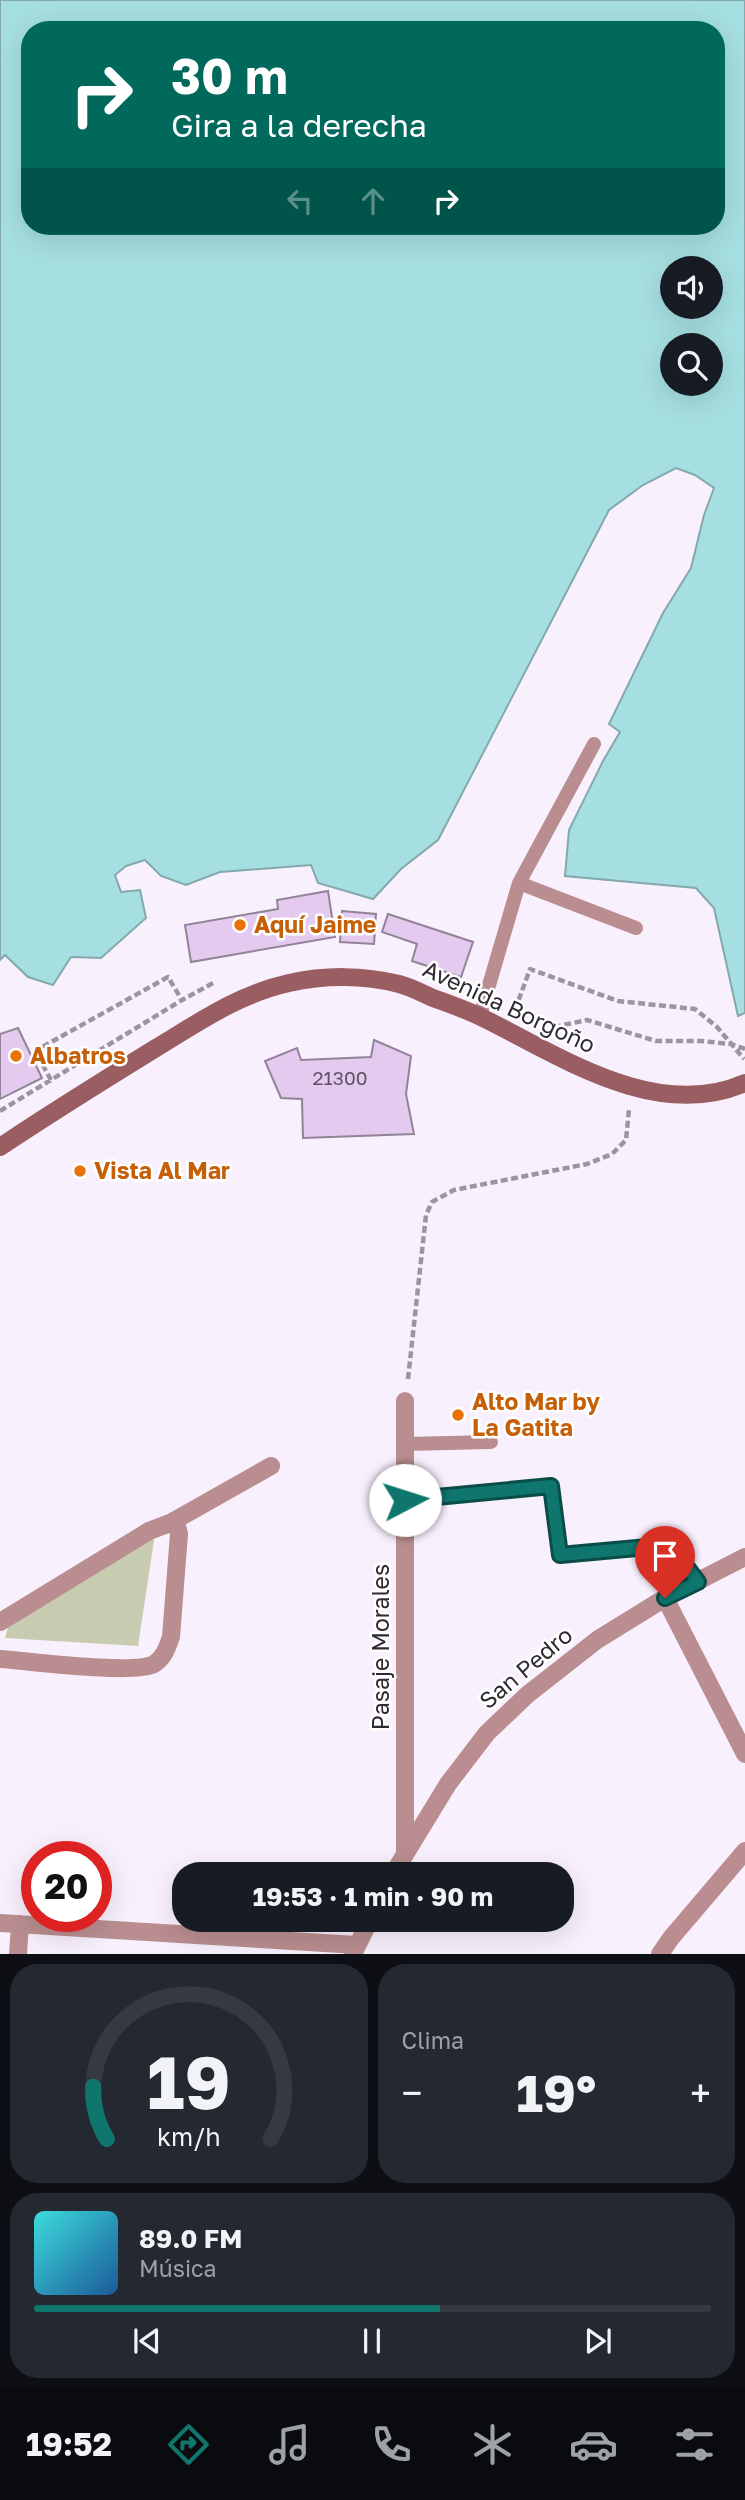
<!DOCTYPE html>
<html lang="es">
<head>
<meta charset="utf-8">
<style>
  :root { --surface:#171b24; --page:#242831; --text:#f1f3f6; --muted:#9ea1a6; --line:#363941; --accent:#0f766e }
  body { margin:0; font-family:"Golos Text",sans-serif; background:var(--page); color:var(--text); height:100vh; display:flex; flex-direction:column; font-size:26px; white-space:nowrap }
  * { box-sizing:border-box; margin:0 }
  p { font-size:23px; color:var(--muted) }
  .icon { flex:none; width:38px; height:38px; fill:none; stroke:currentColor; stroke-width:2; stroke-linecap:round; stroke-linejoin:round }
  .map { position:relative; height:1954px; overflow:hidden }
  .drawer { display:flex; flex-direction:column; gap:10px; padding:10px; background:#0d0f14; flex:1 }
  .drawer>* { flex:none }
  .guide { position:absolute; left:21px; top:21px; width:704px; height:214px; border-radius:28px; box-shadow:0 7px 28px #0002; background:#00695c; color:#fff; overflow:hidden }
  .tools { position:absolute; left:660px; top:256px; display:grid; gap:14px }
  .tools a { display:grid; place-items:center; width:63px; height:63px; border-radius:50%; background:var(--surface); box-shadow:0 7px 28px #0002; font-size:35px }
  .speed { position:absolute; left:21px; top:1841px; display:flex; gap:14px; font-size:35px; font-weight:700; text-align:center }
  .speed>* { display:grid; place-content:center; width:91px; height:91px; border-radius:50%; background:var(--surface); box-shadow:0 7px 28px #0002; line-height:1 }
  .speed .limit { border:10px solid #d22; background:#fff; color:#111 }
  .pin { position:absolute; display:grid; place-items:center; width:60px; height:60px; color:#fff; margin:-72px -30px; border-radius:50% 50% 50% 0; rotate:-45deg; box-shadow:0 0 7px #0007 }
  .pin .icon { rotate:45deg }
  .me { position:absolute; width:77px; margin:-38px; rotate:85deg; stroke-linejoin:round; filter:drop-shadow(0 0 5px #0008) }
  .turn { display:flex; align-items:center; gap:24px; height:147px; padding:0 35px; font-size:32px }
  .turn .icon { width:91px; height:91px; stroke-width:2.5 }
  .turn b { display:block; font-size:49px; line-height:60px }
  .lanes { display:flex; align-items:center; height:66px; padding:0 35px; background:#0003; justify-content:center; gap:35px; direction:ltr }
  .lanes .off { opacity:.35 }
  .big { font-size:52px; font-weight:700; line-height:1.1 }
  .drawer .tile { flex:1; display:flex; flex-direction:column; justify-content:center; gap:10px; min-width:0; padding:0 24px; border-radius:28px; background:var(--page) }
  .drawer .dial { align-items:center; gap:0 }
  .dial svg { height:182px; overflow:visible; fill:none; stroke:var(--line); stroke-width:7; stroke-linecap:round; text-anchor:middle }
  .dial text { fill:var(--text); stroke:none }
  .song { display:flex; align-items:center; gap:21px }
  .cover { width:84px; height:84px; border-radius:10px; background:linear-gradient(135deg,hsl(180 70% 55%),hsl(210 70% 35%)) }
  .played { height:7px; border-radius:4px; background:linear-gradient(90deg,var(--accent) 60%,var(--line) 60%) }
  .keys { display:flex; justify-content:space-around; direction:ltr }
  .heat { display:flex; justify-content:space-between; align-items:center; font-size:38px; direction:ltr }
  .drawer .tiles { flex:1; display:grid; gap:10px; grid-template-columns:1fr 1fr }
  .tile:last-child { grid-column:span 2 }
  .trip { position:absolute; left:172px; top:1862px; width:402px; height:70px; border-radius:28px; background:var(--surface); box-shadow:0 7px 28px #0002; font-weight:700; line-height:70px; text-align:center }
  .tab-bar { display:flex; height:112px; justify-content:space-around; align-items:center; background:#090b0e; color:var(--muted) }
  .tab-bar .icon { width:49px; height:49px }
  .tab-bar .active { color:var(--accent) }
  .tab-bar b { font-size:32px; color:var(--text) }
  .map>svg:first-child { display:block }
  .green { fill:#c7ccb0 }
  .water { fill:#a6dfe1; stroke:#83a9ad; stroke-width:2; fill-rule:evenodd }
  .building { fill:#e4caef; stroke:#918398; stroke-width:2 }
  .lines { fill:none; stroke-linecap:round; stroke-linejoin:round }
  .path { stroke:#9c949f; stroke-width:4.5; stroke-dasharray:7 3.5; stroke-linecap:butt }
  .service { stroke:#ba8e90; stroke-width:14 }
  .minor { stroke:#ba8e90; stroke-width:18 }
  .secondary { stroke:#9a5d61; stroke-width:18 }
  .route-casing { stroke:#0a4d48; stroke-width:18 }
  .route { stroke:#0f766e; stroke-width:12 }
  .food-dot { fill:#e8710a; stroke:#fff; stroke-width:2.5 }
  .labels { text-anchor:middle; stroke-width:5; stroke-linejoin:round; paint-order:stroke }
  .number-label { font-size:19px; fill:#5d5362 }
  .food-label { font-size:23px; font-weight:bold; fill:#c56008; stroke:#fff; text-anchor:start }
  .street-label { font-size:23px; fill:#302b33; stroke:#fff }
</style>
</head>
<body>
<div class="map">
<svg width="745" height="1954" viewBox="0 0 745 1954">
  <rect width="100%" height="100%" fill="#f9f0fd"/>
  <path class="green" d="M155,1534l-17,112 -133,-8 5,-19z"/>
  <path class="water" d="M0,0h745v1013l-7,3 -24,-108 -18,-20 -131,-12 4,-46 34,-69 17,-29 -11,-8 54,-111 28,-45 13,-53 10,-27 -19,-13 -19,-7 -33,17 -34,25 -171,330 -37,29 -28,30 -55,-16 -7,-18 -91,7 -34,13 -25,-9 -16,-16 -19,6 -11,9 6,17 19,-2 6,28 -45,40 -30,-1 -18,28 -25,-8 -23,-22 -5,5zM30,30h686v196h-686zM672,268h38v38h-38zM672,345h38v38h-38z"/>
  <path class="building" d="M328,891l7,46 -144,25 -6,-37 93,-16 -1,-9z
    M342,911l34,3 -2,30 -34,-2z
    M388,914l85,28 -12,35 -49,-16 5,-17 -35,-12z
    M18,1028l24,50 -42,21v-65z
    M374,1040l37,16 -5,38 8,40 -111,4 -1,-39 -21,-1 -16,-37 32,-13 4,12 70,-3z"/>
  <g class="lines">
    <path class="path" d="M515,1010l15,-41 88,32 77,8 22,18 27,32
      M554,1027l33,-7 69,21h45l30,3 14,5
      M51,1080l-16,-29 133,-74 15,25
      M0,1111l182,-111 33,-18
      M408,1379l18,-164 6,-13 22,-12 133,-26 25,-10 14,-14 3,-31"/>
    <path class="service" d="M519,883l117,45
      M480,1016l39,-133 75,-139
      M405,1444l86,-2
      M405,1500l146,-14 9,69 110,-10 27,37"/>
    <path class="minor" d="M405,1401v450
      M665,1598l80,156
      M0,1622l149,-91 21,-8 101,-57
      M0,1659c29,2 133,16 154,5 10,-6 13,-16 17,-27l8,-103 -2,-8 -7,-3
      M393,1874l55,-90 39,-51 40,-38 70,-55 68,-42 80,-41
      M0,1923l357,22
      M18,1954l2,-30
      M353,1954l17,-34
      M660,1954l11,-16 74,-87"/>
    <path class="secondary" d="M0,1147c51,-34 104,-67 156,-99 43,-26 83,-54 133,-65 35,-8 75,-8 110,1 12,3 23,9 34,14 17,6 34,12 50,20 77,38 173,104 262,65"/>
  </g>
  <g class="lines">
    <defs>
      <path id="route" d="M405,1500l146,-14 9,69 110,-10 28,37 -33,16"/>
    </defs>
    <use href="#route" class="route-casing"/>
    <use href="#route" class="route"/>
  </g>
  <g class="food-dot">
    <circle cx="240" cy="925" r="7"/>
    <circle cx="16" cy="1056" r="7"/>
    <circle cx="80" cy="1171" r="7"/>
    <circle cx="458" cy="1415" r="7"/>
  </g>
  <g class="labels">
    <g class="number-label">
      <text x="340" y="1085">21300</text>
    </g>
    <g class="food-label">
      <text x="254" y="933">Aquí Jaime</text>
      <text x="30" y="1064">Albatros</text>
      <text x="94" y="1179">Vista Al Mar</text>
      <text x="472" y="1410">Alto Mar by<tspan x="472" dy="26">La Gatita</tspan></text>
    </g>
    <g class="street-label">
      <text transform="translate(509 1007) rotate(25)" y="8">Avenida Borgoño</text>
      <text transform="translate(381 1647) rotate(-90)" y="8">Pasaje Morales</text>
      <text transform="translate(526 1668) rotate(-40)" y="8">San Pedro</text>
    </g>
  </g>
</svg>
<div class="tools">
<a><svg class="icon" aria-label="sound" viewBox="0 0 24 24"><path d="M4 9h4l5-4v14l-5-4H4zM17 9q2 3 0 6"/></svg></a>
<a><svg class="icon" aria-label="search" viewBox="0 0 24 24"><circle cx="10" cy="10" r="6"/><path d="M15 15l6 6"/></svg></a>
</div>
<div class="speed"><div class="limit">20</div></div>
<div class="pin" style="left:665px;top:1598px;background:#d93025"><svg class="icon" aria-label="arrive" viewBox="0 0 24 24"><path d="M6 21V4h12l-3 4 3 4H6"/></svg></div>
<svg class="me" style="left:405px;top:1500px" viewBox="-20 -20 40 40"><circle r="19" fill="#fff"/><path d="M0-13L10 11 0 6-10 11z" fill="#0f766e"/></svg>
<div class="trip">19:53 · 1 min · 90 m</div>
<div class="guide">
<div class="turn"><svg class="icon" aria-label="right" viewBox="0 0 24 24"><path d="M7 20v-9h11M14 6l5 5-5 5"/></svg><div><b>30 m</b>Gira a la derecha</div></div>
<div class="lanes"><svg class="icon off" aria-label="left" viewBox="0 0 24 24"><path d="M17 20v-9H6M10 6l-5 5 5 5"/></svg><svg class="icon off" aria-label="ahead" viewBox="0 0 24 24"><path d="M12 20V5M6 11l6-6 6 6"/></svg><svg class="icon" aria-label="right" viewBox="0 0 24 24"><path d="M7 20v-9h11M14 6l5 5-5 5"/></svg></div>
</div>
</div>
<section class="drawer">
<div class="tiles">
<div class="tile dial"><svg viewBox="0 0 100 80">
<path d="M14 69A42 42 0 1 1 86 69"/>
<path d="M14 69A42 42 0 0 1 8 46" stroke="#0f766e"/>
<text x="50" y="56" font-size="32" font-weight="700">19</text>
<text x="50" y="72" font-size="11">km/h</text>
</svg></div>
<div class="tile"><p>Clima</p>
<div class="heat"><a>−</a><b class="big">19°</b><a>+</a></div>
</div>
<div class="tile">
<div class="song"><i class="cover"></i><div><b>89.0 FM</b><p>Música</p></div></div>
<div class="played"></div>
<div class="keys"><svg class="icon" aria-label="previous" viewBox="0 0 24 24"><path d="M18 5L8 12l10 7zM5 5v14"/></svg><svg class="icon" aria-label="pause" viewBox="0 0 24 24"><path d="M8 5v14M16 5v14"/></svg><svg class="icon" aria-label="next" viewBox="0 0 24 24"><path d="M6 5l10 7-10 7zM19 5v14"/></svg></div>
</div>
</div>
</section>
<nav class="tab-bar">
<b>19:52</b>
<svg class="icon active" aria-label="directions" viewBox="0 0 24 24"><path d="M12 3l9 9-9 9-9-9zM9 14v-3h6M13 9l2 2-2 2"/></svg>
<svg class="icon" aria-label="music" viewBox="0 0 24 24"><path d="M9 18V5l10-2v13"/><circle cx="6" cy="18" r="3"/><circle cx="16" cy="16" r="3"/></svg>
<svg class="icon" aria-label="phone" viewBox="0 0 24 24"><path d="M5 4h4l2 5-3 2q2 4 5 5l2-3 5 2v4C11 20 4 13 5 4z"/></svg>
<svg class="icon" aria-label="climate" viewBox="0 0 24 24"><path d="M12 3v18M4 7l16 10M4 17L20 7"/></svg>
<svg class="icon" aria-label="car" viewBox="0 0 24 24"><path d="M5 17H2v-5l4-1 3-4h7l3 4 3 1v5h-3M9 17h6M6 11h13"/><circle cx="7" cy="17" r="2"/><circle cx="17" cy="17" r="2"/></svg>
<svg class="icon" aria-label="filters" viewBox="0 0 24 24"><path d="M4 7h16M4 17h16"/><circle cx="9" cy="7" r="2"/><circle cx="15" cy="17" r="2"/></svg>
</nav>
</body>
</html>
